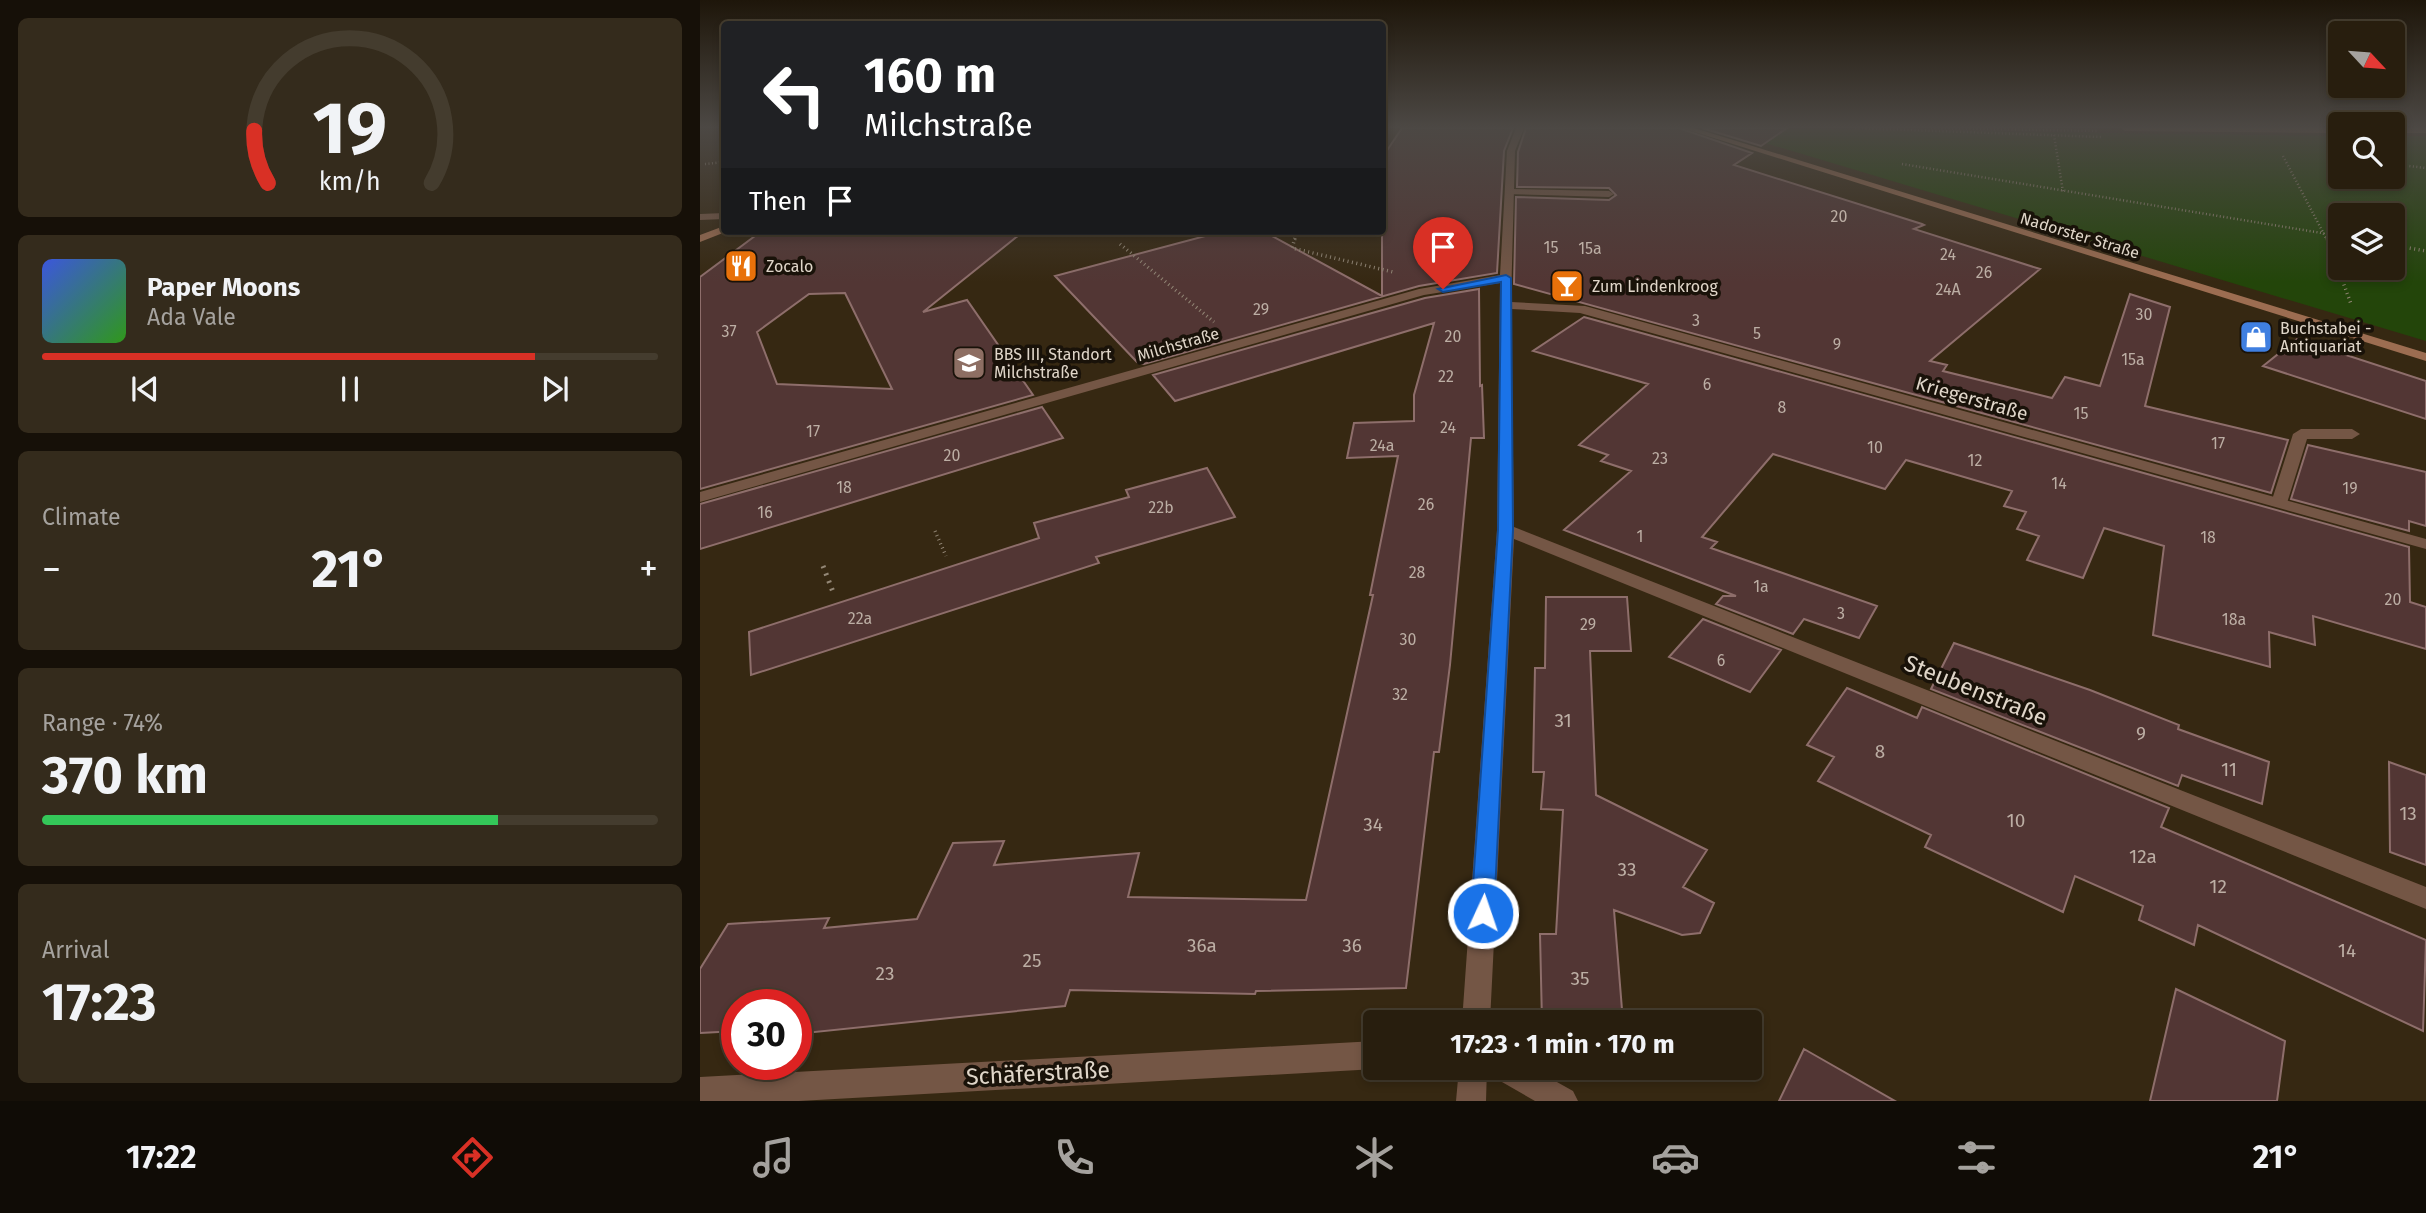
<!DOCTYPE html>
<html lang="en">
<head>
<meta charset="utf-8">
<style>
  :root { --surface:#281e0e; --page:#342b1c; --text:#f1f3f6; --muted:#a5a29e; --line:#443c2e; --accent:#d93025 }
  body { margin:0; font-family:"Fira Sans",sans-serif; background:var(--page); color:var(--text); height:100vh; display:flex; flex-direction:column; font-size:26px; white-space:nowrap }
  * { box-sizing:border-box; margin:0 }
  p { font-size:23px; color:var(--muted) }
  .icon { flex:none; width:38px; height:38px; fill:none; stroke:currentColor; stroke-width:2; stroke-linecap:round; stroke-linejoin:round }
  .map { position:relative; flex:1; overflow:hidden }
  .panel { display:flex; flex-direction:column; gap:18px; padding:18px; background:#161008; width:700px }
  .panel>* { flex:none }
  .hud { position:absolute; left:21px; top:21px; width:665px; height:214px; border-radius:7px; box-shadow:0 4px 10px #0003,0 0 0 2px var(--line); background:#202124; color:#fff; overflow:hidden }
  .needle { width:46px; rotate:116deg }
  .controls { position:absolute; left:1628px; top:21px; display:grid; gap:14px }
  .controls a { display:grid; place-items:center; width:77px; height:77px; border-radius:7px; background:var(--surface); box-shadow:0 4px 10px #0003,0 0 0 2px var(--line); font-size:35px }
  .speed { position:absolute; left:21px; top:989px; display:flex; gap:14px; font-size:35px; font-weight:700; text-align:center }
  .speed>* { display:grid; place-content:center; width:91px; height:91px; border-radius:50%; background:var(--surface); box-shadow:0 4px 10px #0003,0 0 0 2px var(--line); line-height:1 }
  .speed .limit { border:10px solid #d22; background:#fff; color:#111 }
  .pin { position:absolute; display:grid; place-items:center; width:60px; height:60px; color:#fff; margin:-72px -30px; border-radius:50% 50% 50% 0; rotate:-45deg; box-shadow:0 0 7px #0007 }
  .pin .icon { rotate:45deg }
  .me { position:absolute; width:77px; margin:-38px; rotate:3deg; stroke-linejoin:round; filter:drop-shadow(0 0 5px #0008) }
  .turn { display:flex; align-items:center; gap:24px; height:147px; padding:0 28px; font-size:32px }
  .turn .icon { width:91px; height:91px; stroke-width:2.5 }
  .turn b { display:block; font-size:49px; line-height:60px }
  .then { display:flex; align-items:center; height:66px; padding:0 28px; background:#0003; gap:14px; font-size:26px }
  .big { font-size:52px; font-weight:700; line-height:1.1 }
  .panel .tile { flex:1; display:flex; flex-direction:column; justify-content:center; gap:10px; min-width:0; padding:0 24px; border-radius:10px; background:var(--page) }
  .panel .dial { align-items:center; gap:0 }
  .dial svg { height:182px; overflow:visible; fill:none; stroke:var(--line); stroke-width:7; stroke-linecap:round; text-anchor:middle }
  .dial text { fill:var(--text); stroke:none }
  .song { display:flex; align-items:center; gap:21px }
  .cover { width:84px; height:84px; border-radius:10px; background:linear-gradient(135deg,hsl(230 70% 55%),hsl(110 70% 35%)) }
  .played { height:7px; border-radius:4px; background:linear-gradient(90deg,var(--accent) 80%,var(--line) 80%) }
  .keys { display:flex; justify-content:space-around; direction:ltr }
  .heat { display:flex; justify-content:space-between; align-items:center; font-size:38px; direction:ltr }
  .charge { height:10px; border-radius:5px; background:linear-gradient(90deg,#34c759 74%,var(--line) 0) }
  .trip { position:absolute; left:663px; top:1010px; width:399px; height:70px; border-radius:7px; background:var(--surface); box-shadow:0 4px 10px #0003,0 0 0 2px var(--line); font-weight:700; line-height:70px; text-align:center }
  .dock { display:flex; height:112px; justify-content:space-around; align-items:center; background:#100c06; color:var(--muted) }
  .dock .icon { width:49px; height:49px }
  .dock .current { color:var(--accent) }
  .dock b { font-size:32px; color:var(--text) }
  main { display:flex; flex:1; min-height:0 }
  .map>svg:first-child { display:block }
  .green { fill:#23450a; fill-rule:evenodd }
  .building { fill:#523634; stroke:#8e6e6b; stroke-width:2; fill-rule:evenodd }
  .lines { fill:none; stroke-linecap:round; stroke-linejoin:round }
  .path-far2 { stroke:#938776; stroke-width:2.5; stroke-dasharray:1 2.5; stroke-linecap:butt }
  .path-far1 { stroke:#938776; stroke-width:3.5; stroke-dasharray:1 3.5; stroke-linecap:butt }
  .path { stroke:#938776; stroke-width:5; stroke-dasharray:2 6; stroke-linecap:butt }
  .lane { fill:#745645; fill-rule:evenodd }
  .street { fill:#745645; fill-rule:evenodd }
  .secondary { fill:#9c6d51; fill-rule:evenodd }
  .route { fill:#1a73e8; stroke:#114b97; stroke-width:2 }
  .labels { text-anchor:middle; stroke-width:7; stroke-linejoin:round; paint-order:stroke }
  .number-label { font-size:16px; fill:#bcaea4 }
  .far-street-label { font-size:16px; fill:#e0d6c9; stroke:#191209 }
  .far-poi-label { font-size:16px; fill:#e0d6c9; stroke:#191209; text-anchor:start }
  .street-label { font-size:19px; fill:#e0d6c9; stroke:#191209 }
  .near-number-label { font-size:19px; fill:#bcaea4 }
  .near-street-label { font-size:23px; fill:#e0d6c9; stroke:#191209 }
</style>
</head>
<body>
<main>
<section class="panel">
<div class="tile dial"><svg viewBox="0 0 100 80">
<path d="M14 69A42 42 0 1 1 86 69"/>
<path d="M14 69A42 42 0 0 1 8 46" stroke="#d93025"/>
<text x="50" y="56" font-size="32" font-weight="700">19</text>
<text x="50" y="72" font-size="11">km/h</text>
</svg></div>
<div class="tile">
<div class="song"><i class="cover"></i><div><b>Paper Moons</b><p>Ada Vale</p></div></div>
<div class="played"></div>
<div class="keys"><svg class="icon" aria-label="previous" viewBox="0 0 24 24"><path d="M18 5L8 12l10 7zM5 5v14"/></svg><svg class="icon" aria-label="pause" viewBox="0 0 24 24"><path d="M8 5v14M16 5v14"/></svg><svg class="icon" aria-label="next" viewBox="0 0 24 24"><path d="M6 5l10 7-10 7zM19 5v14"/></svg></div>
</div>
<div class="tile"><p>Climate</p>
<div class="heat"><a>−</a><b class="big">21°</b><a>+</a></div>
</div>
<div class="tile"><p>Range · 74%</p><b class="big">370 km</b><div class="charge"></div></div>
<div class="tile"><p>Arrival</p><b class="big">17:23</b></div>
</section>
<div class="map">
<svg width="1726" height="1101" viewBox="0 0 1726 1101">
  <rect width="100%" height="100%" fill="#362812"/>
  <path class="green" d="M1015,128l625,8v41h52v-41h34v205zM1640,215h52v53h-52z"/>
  <path class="building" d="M702,128h111l-9,23 -7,122 -78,13 -275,78 -7,-2 -82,-86 169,-45h39l119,65v-138z
    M826,128h153l73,25 -18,12 188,59 2,1 -10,4 126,40 -110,92 17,4 -4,6 109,27 13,-21 35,9 30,-92 40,13 -25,99 143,34 -17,53 -757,-209 2,-87 93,3 7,-5 -7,-7 -92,-1 1,-35z
    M1002,128h85l-26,18z
    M109,231h215l-101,81 44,-12 66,95 -333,94v-212l59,-44zM145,293l47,96 -115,-5 -20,-52 52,-38z
    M779,289l1,97 2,-1 2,53h-13l-21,227 -11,87h-5l-28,236 -150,3 -1,3 -185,-4 -5,16 -269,28v-30h-59v27l-37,2v-64l28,-45 101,-6 -5,10 93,-9 36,-76 51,-2 -10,24 145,-12 -11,44 178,3 67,-305h-3l28,-139 -51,2 7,-35 60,-2v-26l20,-72 -259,78 -22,-26 272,-77z
    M884,317l825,230 1,55 16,5v42l-113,-33 2,29 -46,-13 1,35 -117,-32 11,-89 -60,-18 -21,50 -56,-18 12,-24 -22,-7 9,-17 -22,-6 8,-15 -106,-31 -21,29 -112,-35 -71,83 15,5 -6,6 166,58 -18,32 -55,-19 -11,15 -77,-30 7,-8h13l-172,-66 67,-59 -30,-10 7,-6 -29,-10 69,-61 -115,-33z
    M1597,339l129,42v38l-163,-53z
    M342,407l21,31 -363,111v-45z
    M1608,445l118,27v54l-17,-5v10l-118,-32z
    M507,468l28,49 -139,40 3,6 -348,112 -2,-43 290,-94 -5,-15 95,-26 -3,-7z
    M846,597h81l4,54h-41l6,144 111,55 -24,37 31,16 -14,30 -18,2 -68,-25 9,112h-81l-2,-88h16l7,-124 -22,-1 3,-37h-11l2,-104h10z
    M1003,619l78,31 -31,42 -81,-35z
    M1254,643l136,47 89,35 -1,4 91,33 -7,42 -80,-29 -4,11 -247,-97z
    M1147,688l70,30 5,-11 247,101 -8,19 265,113 -3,91 -225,-106 -4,20 -55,-25 4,-14 -68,-30 -12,36 -138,-65 6,-12 -113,-54 16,-24 -27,-12z
    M1689,762l37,13v90l-36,-13z
    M1476,989l109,52 -8,60h-127z
    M1104,1049l91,52h-116z"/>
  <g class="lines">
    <path class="path-far2" d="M1155,128l247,9
      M1231,128l167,3
      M1354,135l9,57
      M1583,156l44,84
      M5,164l19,-2
      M1202,164l438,72
      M1692,164l34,4
      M595,240l3,-9"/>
    <path class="path-far1" d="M595,238l-3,10 101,24
      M1627,238l24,66
      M420,244l94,78
      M1692,245l34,6
      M235,531l11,25"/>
    <path class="path" d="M123,566l10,26"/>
    <path class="lane" d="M809,189l100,2 5,3 -5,3 -103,-3v-4z
      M24,213v6l-24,1v-6z
      M1601,429h51l8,5 -8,5h-45l-20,64 -2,3h-12l-2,-3 22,-69z"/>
    <path class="street" d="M816,128h8l-9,23 -4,151 74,4 841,233v10l-846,-236 -69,-4 3,218 912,360v22l-912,-370 -24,483h-28l35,-492 3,-247 -76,12 -724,207v-10l719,-203 81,-14 7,-124z
      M676,1041v27h3l-3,1 -577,32h-99v-24z
      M759,1068h28l-1,33h-30z
      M791,1068h41l41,23 5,10h-43l-40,-23z"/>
    <path class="secondary" d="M982,128h12l732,225v8z
      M1421,128h219v5l-215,-2z
      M1692,128h34v5h-34z
      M24,226v5h4l-28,11v-7z"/>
  </g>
  <linearGradient id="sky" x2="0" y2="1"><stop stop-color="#1e160a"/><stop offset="0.45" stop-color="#4c4844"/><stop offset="1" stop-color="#4c4844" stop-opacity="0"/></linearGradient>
  <rect width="1726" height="282" fill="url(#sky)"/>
  <path class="route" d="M806,275l5,3 2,252 -19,383 -3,7 -8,3 -9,-3 -3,-7 27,-383 3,-248 -58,10 -5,-3z"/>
  <defs>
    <symbol id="restaurant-square" viewBox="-11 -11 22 22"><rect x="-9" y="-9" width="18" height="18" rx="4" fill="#e8710a" stroke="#191209"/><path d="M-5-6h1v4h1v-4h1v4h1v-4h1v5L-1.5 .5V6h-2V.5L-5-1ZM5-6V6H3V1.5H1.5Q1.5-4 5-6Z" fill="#fff"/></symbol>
    <symbol id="bar-square" viewBox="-11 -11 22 22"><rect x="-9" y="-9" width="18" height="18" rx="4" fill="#e8710a" stroke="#191209"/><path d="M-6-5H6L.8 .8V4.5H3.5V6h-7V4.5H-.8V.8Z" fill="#fff"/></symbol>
    <symbol id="shop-square" viewBox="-11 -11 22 22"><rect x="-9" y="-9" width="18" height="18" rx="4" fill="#3f7fe0" stroke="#191209"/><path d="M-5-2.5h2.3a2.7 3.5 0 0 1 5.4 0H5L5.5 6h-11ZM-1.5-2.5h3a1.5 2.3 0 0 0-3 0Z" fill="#fff"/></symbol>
    <symbol id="school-square" viewBox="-11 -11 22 22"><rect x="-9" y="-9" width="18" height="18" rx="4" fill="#8d6e63" stroke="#191209"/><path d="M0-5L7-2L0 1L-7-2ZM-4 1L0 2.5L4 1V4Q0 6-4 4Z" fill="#fff"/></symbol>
  </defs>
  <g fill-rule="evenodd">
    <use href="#restaurant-square" x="22" y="247" width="38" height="38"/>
    <use href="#bar-square" x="848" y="267" width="38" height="38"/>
    <use href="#shop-square" x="1537" y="318" width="38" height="38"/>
    <use href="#school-square" x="250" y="344" width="38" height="38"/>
  </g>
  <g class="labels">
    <g class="number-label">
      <text x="1139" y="222">20</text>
      <text x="851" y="253">15</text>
      <text x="890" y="254">15a</text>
      <text x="1248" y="260">24</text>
      <text x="1284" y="278">26</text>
      <text x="1248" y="295">24A</text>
      <text x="561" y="315">29</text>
      <text x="1444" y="320">30</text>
      <text x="996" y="326">3</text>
      <text x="29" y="337">37</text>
      <text x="1057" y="339">5</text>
      <text x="753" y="342">20</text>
      <text x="1137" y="350">9</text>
      <text x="1433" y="365">15a</text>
      <text x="746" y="382">22</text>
      <text x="1007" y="390">6</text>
      <text x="1082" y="413">8</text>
      <text x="1381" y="419">15</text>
      <text x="748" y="433">24</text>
      <text x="113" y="437">17</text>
      <text x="1518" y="449">17</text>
      <text x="682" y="451">24a</text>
      <text x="1175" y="453">10</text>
      <text x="252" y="461">20</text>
      <text x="960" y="464">23</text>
      <text x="1275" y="466">12</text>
      <text x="1359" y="489">14</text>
      <text x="144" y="493">18</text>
      <text x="1650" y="494">19</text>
      <text x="726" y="510">26</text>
      <text x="461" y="513">22b</text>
      <text x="65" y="518">16</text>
      <text x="940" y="542">1</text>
      <text x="1508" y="543">18</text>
      <text x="717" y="578">28</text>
      <text x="1061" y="592">1a</text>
      <text x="1693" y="605">20</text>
      <text x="1141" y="619">3</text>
      <text x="160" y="624">22a</text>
      <text x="1534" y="625">18a</text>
      <text x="888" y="630">29</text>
      <text x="708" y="645">30</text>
      <text x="1021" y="666">6</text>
      <text x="700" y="700">32</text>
    </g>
    <g class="far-street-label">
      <text transform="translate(1380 235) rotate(17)" y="6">Nadorster Straße</text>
      <text transform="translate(478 344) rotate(-16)" y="6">Milchstraße</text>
    </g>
    <g class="far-poi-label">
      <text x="66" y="272">Zocalo</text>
      <text x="892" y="292">Zum Lindenkroog</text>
      <text x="1580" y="334">Buchstabei -<tspan x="1580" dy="18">Antiquariat</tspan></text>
      <text x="294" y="360">BBS III, Standort<tspan x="294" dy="18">Milchstraße</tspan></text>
    </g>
    <g class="street-label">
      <text transform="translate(1272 398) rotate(16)" y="7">Kriegerstraße</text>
    </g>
    <g class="near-number-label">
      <text x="863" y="727">31</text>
      <text x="1441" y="740">9</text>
      <text x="1180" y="758">8</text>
      <text x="1529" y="776">11</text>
      <text x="1708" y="820">13</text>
      <text x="1316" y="827">10</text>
      <text x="673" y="831">34</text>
      <text x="1443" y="863">12a</text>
      <text x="927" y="876">33</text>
      <text x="1518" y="893">12</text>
      <text x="502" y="952">36a</text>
      <text x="652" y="952">36</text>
      <text x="1647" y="957">14</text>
      <text x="332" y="967">25</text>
      <text x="185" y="980">23</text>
      <text x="880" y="985">35</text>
    </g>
    <g class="near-street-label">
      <text transform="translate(1276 690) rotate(22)" y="8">Steubenstraße</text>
      <text transform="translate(338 1073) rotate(-3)" y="8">Schäferstraße</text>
    </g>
  </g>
</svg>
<div class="controls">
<a><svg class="needle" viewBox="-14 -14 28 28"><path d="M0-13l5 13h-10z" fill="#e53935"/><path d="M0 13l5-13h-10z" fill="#a5a29e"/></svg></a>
<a><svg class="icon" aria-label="search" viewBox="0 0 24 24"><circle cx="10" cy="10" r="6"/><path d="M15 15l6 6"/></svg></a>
<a><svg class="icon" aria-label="layers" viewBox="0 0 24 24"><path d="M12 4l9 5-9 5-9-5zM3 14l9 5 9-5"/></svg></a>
</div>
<div class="speed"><div class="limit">30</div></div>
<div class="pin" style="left:743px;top:289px;background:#d93025"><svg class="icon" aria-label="arrive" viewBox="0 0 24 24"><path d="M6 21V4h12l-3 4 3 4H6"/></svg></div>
<svg class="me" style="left:783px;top:913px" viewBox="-20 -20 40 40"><circle r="17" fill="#1a73e8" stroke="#fff" stroke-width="3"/><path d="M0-11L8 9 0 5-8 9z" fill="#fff"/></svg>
<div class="trip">17:23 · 1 min · 170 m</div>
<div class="hud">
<div class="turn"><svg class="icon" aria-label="left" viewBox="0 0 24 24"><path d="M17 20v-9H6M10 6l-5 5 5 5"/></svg><div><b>160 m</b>Milchstraße</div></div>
<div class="then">Then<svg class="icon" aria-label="arrive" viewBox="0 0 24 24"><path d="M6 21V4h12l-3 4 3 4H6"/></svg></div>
</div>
</div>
</main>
<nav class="dock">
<b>17:22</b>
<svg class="icon current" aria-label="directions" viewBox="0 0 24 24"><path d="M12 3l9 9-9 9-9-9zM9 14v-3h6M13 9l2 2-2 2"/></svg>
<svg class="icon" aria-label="music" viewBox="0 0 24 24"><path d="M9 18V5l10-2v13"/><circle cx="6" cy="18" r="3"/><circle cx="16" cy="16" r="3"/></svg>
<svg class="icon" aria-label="phone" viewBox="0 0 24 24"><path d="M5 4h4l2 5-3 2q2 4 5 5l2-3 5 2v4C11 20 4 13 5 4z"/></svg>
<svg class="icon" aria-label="climate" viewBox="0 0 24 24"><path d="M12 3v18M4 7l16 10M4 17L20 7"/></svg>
<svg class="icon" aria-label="car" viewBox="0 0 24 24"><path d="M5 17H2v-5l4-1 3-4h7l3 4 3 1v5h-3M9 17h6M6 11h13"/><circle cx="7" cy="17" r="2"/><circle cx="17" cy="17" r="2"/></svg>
<svg class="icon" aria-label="filters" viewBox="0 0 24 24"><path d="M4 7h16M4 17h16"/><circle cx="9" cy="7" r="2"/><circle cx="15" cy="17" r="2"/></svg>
<b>21°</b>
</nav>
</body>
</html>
